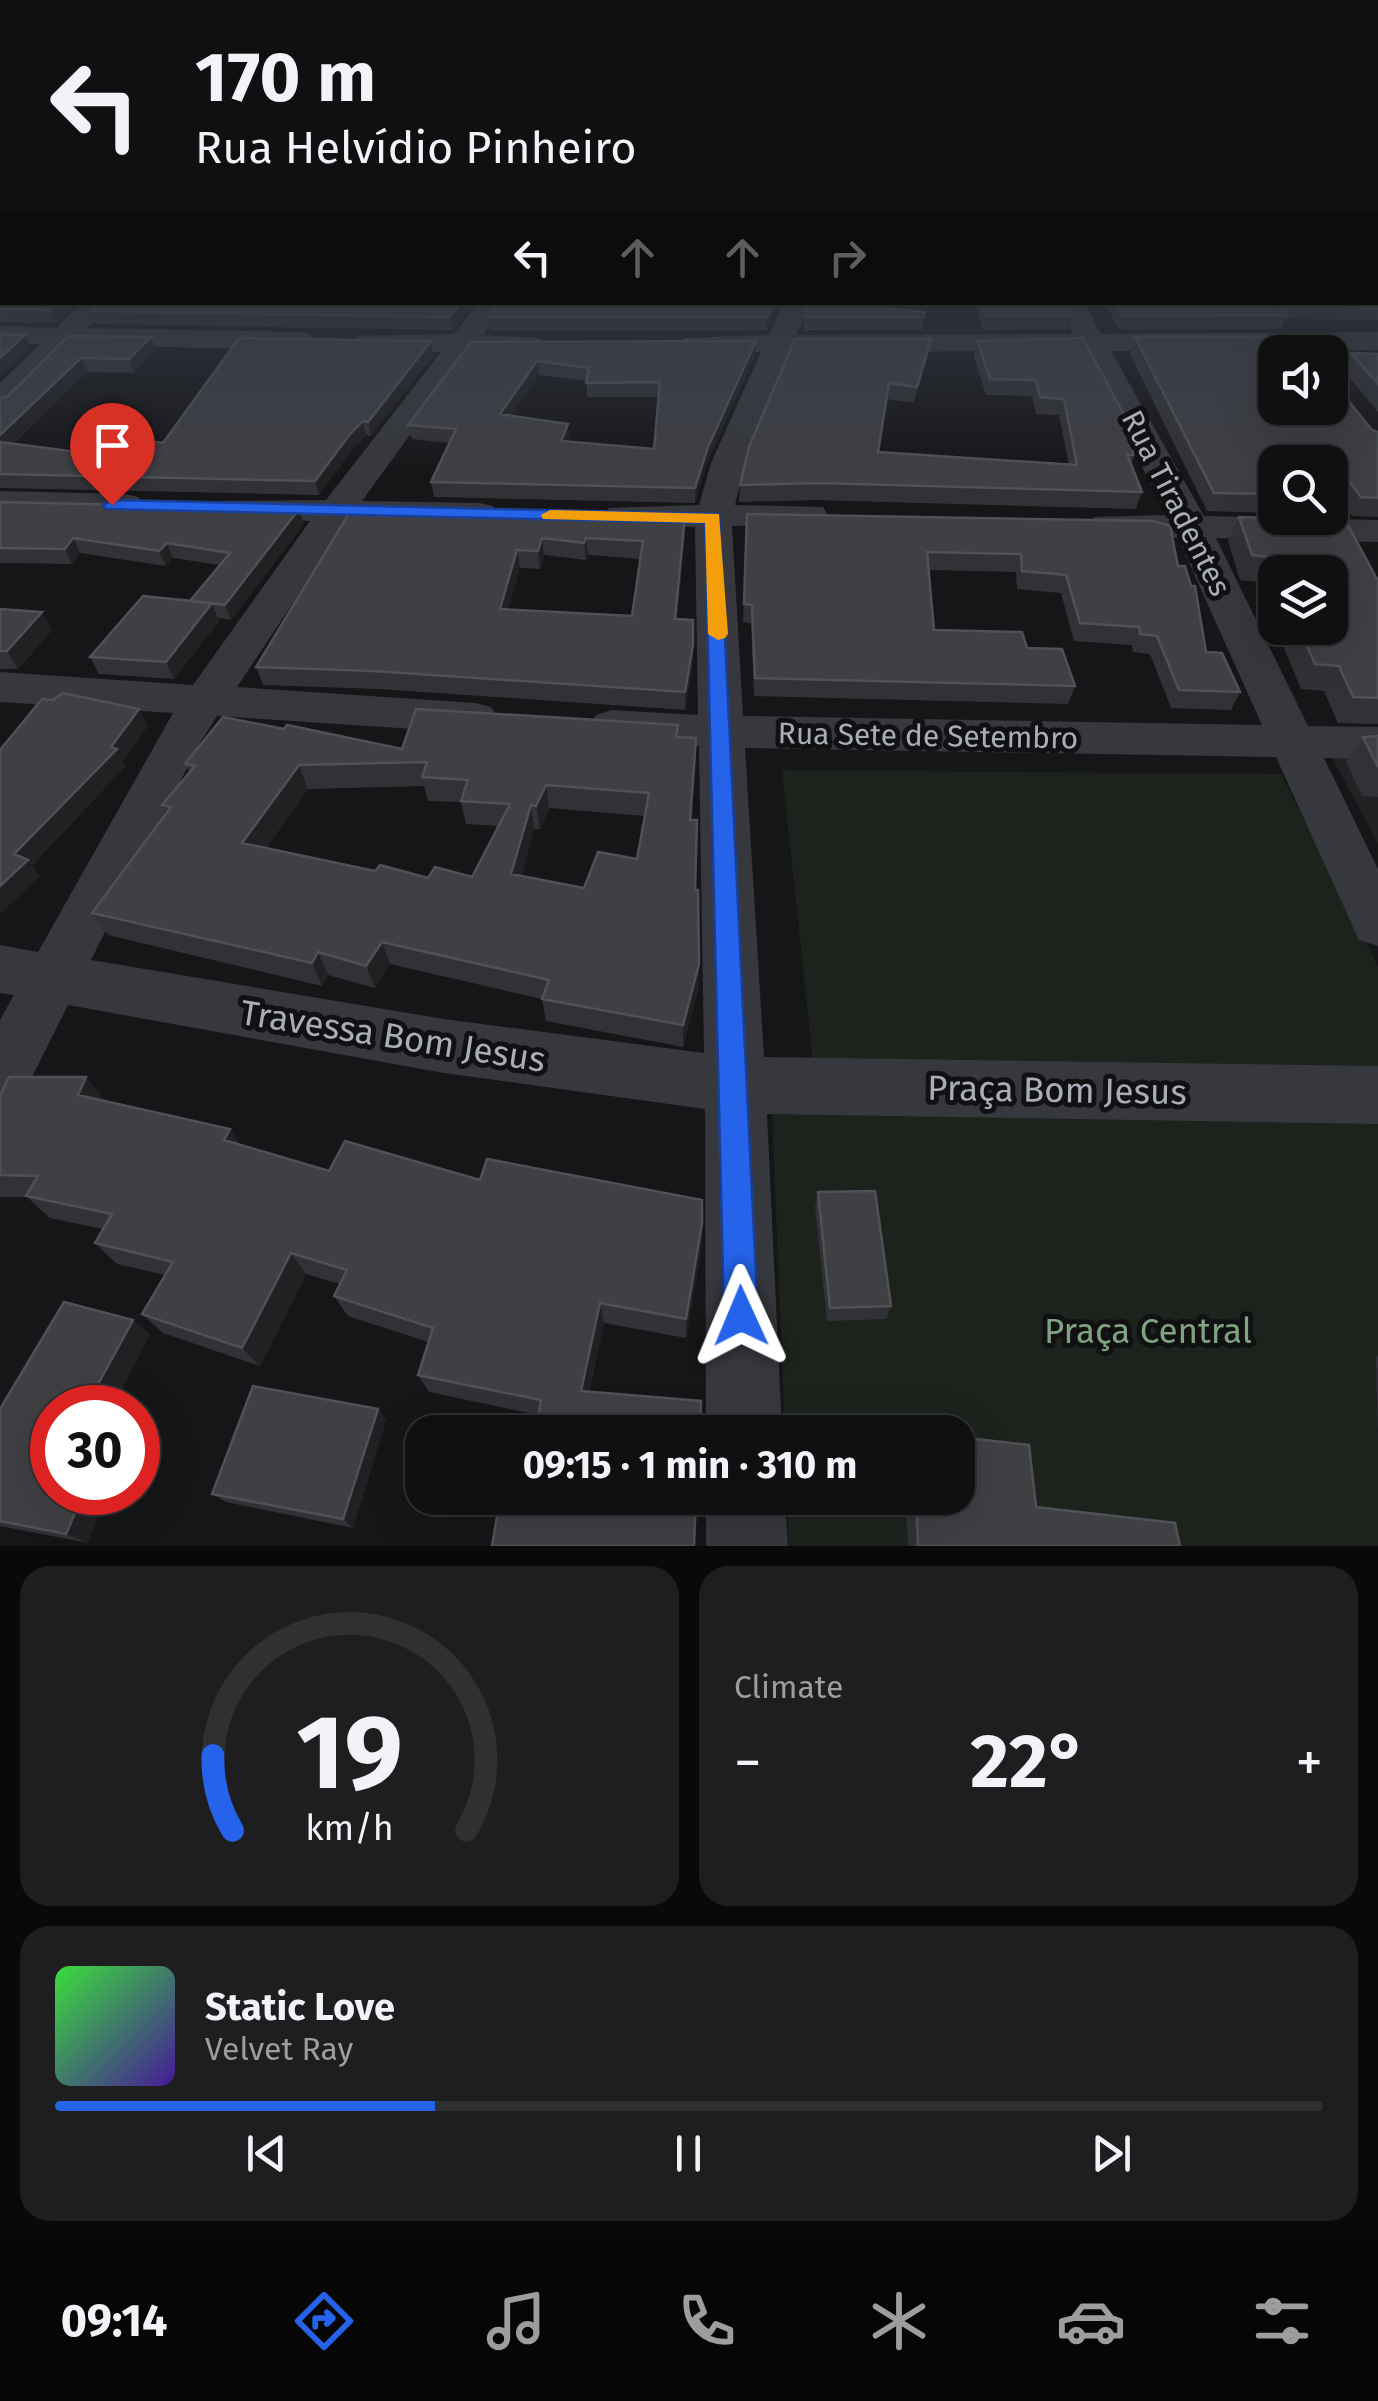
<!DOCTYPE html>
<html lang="en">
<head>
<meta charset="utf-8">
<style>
  :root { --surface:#101012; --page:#1e1e20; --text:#f1f3f6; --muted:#9c9d9f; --line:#303032; --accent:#2563eb }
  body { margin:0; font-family:"Fira Sans",sans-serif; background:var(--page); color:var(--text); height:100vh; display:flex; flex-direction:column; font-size:38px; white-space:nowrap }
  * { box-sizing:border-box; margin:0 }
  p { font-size:32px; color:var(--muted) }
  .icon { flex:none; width:55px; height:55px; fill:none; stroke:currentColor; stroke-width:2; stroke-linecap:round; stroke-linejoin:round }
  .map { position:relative; height:1546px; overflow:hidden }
  .details { display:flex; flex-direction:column; gap:20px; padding:20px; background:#09090a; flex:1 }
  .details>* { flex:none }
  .hud { position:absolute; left:0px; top:0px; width:1380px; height:305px; box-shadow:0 10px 40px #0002,0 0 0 2px var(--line); background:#101012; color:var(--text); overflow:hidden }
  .controls { position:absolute; left:1258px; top:335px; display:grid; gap:20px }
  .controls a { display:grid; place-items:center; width:90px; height:90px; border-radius:20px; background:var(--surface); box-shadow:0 10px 40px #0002,0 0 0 2px var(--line); font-size:50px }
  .speed { position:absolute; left:30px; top:1385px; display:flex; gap:20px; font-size:50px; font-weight:700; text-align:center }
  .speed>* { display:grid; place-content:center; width:130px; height:130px; border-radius:50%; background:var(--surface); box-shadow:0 10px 40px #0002,0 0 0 2px var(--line); line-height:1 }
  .speed .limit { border:15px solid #d22; background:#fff; color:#111 }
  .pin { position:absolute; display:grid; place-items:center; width:85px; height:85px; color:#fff; margin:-102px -42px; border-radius:50% 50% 50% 0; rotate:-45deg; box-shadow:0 0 10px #0007 }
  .pin .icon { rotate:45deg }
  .me { position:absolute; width:110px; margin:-55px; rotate:359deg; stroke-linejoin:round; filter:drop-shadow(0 0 8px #0008) }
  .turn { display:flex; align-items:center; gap:35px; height:210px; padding:0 30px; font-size:45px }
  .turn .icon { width:130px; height:130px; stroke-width:2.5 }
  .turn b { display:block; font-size:70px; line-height:85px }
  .lanes { display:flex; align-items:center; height:95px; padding:0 30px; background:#0003; justify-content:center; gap:50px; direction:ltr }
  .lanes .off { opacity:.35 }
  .big { font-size:75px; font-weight:700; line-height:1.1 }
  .details .widget { flex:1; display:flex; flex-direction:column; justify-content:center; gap:15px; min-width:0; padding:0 35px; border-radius:30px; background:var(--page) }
  .details .dial { align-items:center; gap:0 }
  .dial svg { height:260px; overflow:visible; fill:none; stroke:var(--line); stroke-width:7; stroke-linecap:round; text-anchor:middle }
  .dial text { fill:var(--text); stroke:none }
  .song { display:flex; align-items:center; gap:30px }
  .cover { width:120px; height:120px; border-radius:15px; background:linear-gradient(135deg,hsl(120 70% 55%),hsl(260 70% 35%)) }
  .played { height:10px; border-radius:5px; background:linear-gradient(90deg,var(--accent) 30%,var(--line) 30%) }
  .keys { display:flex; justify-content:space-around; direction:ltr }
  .heat { display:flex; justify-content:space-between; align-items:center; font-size:55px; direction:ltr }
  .details .tiles { flex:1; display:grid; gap:20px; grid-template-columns:1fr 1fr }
  .widget:last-child { grid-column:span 2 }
  .trip { position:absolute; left:405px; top:1415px; width:570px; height:100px; border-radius:30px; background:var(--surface); box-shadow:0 10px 40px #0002,0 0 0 2px var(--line); font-weight:700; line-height:100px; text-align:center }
  .menu { display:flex; height:160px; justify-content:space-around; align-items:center; background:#060607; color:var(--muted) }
  .menu .icon { width:70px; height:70px }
  .menu .active { color:var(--accent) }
  .menu b { font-size:45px; color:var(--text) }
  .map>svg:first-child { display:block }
  .built { fill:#222225 }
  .green { fill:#1c231d }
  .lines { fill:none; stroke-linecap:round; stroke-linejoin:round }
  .minor { fill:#37383d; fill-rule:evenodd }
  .wall { fill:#323236; fill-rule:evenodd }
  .shaded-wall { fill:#212124 }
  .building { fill:#3f3f44; stroke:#4f5156; stroke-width:2.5; fill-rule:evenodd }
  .route { fill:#2563eb; stroke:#184099; stroke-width:2.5 }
  .slow { fill:#f59e0b }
  .labels { text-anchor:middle; stroke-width:10; stroke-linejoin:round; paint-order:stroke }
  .street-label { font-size:30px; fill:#a8adb8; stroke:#111113 }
  .near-street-label { font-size:35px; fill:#a8adb8; stroke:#111113 }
  .near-park-label { font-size:35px; fill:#7fa381; stroke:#111113 }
</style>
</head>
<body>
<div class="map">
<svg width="1378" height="1546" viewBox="0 0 1378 1546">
  <rect width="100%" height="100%" fill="#161618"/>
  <path class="built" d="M1328,750l50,2v91z"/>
  <path class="green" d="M782,770l499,4 97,192v105l-565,-10z
    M772,1112l606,7v427h-589l-2,-48h171v-66h-173z"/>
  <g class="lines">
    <path class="minor" d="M82,302h29l-23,26 213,4 10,3 4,6 -4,6 -10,3 -229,-5 -61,63 -11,2v-27l40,-39h-40v-18l57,2z
      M479,302h27l-23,33 58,3 4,6 -4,6 -71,2 -108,149 118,2 13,3 5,8 -5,8 -13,3 -133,-3 -110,165 238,16 16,4 7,11 -7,11 -16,4 -258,-17 -19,30 -107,214 353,59 260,34 -5,-307 -87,-4 -16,-5 -7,-11 7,-11 16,-5 86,5 -3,-188 -86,-3 -5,-8 5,-8 90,-3 12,-42 50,-111 -68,1 -10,-3 -4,-6 4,-6 86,-3 14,-33h27l-13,33 276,-1 -16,-32h27l17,32 277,-2v18l-267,1 93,165 174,4v22l-162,-4 92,188 70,1v32l-54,-1 54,111v77l-19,-6 -83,-183 -531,-9 19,309 614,9v58l-611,-10 15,318h-76l-1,-323 -261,-36 -376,-68 -47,94 -21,8v-87l14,-25 -14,-2v-48l38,7 135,-239 -173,-11v-30l193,13 117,-164 -86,-4 -5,-8 5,-8 102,-1 115,-148 -73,-1 -10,-3 -4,-6 4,-6 96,-2zM1082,351l85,164 -73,2 -5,8 5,8 84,5 84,187 -519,-9 -11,-190 91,-3 5,-8 -5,-8 -88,-2 10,-42 45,-111z
      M0,491l125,3 13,3 5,8 -5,8 -13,3 -125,-3z
      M706,1498h79l3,48h-82z"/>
  </g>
  <path class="wall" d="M1378,258v62l-93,-1 -4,10h-163l-13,-27h273z
    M0,276l2,26h74l-21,21 -55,-1z
    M474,302l-22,28 -356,-6 -5,-13z
    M499,302h75l51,5 4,-5h150l-12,28h-277l-1,-13z
    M810,302h78l-1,6 38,4 -3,18h-119l1,-13z
    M975,302h89l6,14 -3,13 -84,1z
    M68,336l83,1 4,13 -21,23 -47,-1 -74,72 79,10 71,-11 270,-88 -62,81 -5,-1 -13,13 -34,47 -319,-7v-90l7,-1z
    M1135,337l152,13 48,34 37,46 6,2v85l-26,-1 -21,-29 -56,-25v51l-68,-2 -77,-157z
    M1083,338l51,117 -3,10 11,27 -6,17 -321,-9 -76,2 1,-17 188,-130 -14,48 -27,-4 -9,53 191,13 -10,-50 -23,-1 -4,-18 -46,-1 -12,-38 3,-16z
    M756,341l-1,14 -47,106 -13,42 -261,-6 -3,-15 18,-39 -37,-4 -4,-14 63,-83zM539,375l48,6v16h72l-5,52 -86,-7v-18l-57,-8z
    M1351,353l27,1v58l-35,-42z
    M0,502l304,22 -73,96 -13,-2 1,3 -45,58 -75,-5 -9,-17 100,-56 30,-36 -47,-7 -7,8 -86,-13 -8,11 -72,-1z
    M414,514l271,1v18l-8,86 16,44 -8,47 -306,-21 -116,-4 -7,-18zM544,555l42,5 2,-5 52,4 -8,57 -124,-6 12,-42 20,1z
    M747,514l431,52 28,86 34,40 -9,18 -60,-2 -21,-54 -17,-2 -1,-7 -58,-4 -13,-48 -44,-4 -1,-17 -87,-2 5,60 93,18 48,38 -7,18 -314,-8 -3,-73 -8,-1z
    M1239,517l139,64v143l-40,-1 -14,-32 -23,-2 -25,-61h54l-55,-56v54l-18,-44 -17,-2 -12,-39z
    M0,609l42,3 10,18 -34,39h-18z
    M678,725v12l18,1 -4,82 7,144v22l-16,61 -137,-26 -4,-22 -152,-35 -15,24 -47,-13 -6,11 -214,-51 -16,-22 75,-100 -5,-8 27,-33 -4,-8 217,-15zM424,786l4,15 33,1 5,22 32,2 -26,51 -44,1 -53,-7 -109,-23 42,-59zM549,808l96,8 -8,43 -53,29 -63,-12 13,-47h6z
    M1378,736v61l-16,-1 -16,-34 17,-25z
    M0,1096l106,6 135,43 88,26 373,73 -16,94 -82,-15 -15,69 -50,23 -110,-23 -11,-17 10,-33 -80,-26 -14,-20 6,-12 -34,-10 -46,92 -97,-33 -21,-19 23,-39 -48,-11 -22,-21 8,-14 -53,-11 -23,-21h-27z
    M818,1192l73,114 -5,13 -59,2 -12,-114z
    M150,1334l-38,74h-60l36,135 -88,-17v-117z
    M1378,1356v87l-2,-86z
    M378,1409l8,11 -33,108 -127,-26 -14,-8z
    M914,1498h44l78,9 144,39h-272l-2,-39z"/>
  <path class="shaded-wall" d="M58,302h18l-21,21 -5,-13z
    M462,302h12l-22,28 -2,-13z
    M774,302h5l-12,28v-13z
    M25,335l6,13 -31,30v-20z
    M151,337l4,13 -21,23 -5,-14z
    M931,339l-3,16 -14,48 3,-16z
    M431,341l2,14 -62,81 -3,-14z
    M756,341l-1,14 -47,106 -13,42v-15l13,-41z
    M81,358l6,14 -86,83 -1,-20z
    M537,361l2,14 -37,54 -2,-15z
    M363,421l3,14 -13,13 -34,47 -4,-14 35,-47z
    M568,424l1,15 -6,17 -2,-15z
    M1340,469l-9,18 -1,1v-13z
    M299,509l5,15 -73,96 -6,-15z
    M685,515v18l-10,104v-18z
    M73,538l7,15 -8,11 -7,-15z
    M542,538l2,17 -4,14 -2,-18z
    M586,538l2,17 -2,5 -2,-17z
    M167,543l6,15 -7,8 -7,-15z
    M517,550l3,18 -17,59 -3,-18z
    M212,603l7,18 -45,58 -8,-17z
    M42,612l10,18 -34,39 -11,-18z
    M693,645v18l-8,47v-18z
    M139,709l9,17 -25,35 3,5 -94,100 8,11 -40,37v-28l14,-32 97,-107z
    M696,738v24l-6,81v-23z
    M299,765l9,24 -55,77 -11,-23z
    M546,785l3,23 -9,21 -4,-23z
    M531,805l3,24 -18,68 -5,-23z
    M382,942l8,22 -15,24 -9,-22z
    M318,952l10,23 -6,11 -10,-23z
    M699,964v22l-16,61v-22z
    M86,1077l20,25 -28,-7z
    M230,1129l16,24 -22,-13z
    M702,1223v21l-16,94v-19z
    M291,1253l15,21 -46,92 -18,-18z
    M600,1303l4,20 -19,85 -4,-17z
    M133,1320l17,14 -38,74h-27z
    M378,1409l8,11 -33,108 -10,-9z
    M84,1492h25l-21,51 -22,-9z"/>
  <path class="building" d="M1378,258v49l-91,-1 -1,9 -164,1 -6,-14h262z
    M2,275v27h56l-8,8 -50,-1v-33z
    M99,302h363l-12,15 -359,-6z
    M499,302h68l58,5 4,-5h145l-7,15h-278z
    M810,302h76l-1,6 40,4 -1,5h-120z
    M982,302h82l6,14h-84z
    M0,334l25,1 -25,23z
    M68,336l83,1 -22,22 -48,-1 -81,77v-37l7,-1z
    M1135,337h152v13l47,2 1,32 37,46 6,2v66l-17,-1 -21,-28 -10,6v-13h-55v32l-61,-1zM1275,352h55v56h-55z
    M239,338l192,3 -63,81 -5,-1 -13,13 -35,47 -315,-7v-32l92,12 21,-18 50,7z
    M1083,338l40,75 11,42 -7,-1 15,38 -325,-9 -77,2 9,-38 46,-108h136l-14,48 -28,-4 -11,69 199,13 -13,-66 -24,-2 -4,-17 -46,-1 -13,-38z
    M756,341l-48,106 -13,41 -264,-6 25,-53 -48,-4 63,-83zM537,361l52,7 -3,15 74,-1 -6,67 -93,-8 7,-17 -68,-10z
    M1351,353l27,1v30z
    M0,502l299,7 -74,96 -35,-4 40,-48 -63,-10 -8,8 -86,-13 -8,11 -65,-1z
    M417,509l268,6 -10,104 18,1v25l-8,47 -312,-21 -117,-4 95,-157 63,4zM542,538l42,5 2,-5 57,3 -11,75 -132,-7 17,-59 21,1z
    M747,514l407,7 16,5 8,40h7l6,20h4l11,66 16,1 18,39 -61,-2 -22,-54 -17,-2 -1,-7 -59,-4 -14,-48 -44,-4 -1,-17 -94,-2 7,78 88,2 5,16 35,1 13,37 -320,-8 -3,-73 -8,-1z
    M1239,517l106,3 33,61v117l-25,-1 -14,-31 -24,-2 -16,-36h31v-56h-55l-6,-15 -17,-2z
    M143,596l69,7 -46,59 -76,-5z
    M0,609l42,3 -35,39h-7z
    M63,693l76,16 -28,38 6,2 -103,105 14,6 -28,26v-136l42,-51 11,1z
    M416,709l262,16 -2,12 20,1 -6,82h7l-2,70h3l1,74 -16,61 -141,-26 7,-19 -167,-38 -16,24 -48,-14 -6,11 -220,-50 79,-106 -9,-2 33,-39 -10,-2 38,-47 61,12 3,-4 115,24zM427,762l-5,15 46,3 -7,21 49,3 -38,73 -37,-10 -7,11 -48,-13 -5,6 -133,-28 57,-78zM546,785l103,8 -12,66 -39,-7 -14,36 -73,-14 20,-69 5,1z
    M1378,736v31l-15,-30z
    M9,1077h77l-8,18 152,34 -6,11 105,31 16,-30 135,39 7,-21 215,41v23l-16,96 -86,-16 -19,88 120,10 -1,31h-164l5,-32 -123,-25 15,-47 -99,-32 13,-26 -56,-17 -49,95 -100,-34 31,-52 -78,-19 17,-29 -86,-18 12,-20 -38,-1v-79z
    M875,1191l16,115 -61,2 -12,-116z
    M64,1302l69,18 -48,88h-33v84h32l-18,42 -66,-13v-112z
    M253,1386l125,23 -35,110 -131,-25z
    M958,1437l71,8 7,62 139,16 5,23h-262l-2,-48h42z
    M528,1498h168l-2,48h-202l6,-36 28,3z"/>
  <linearGradient id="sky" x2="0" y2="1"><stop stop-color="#0c0c0d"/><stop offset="0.54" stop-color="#363c48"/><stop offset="1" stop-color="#363c48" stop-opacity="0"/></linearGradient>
  <rect width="1378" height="475" fill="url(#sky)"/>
  <path class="route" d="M112,500l607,14 39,802 -5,13 -12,5 -12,-5 -5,-13 -19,-793 -599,-14 -3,-4z"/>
  <path class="slow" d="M550,510l169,4 9,120 -3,4 -7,2 -10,-6 -3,-111 -162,-4 -2,-4z"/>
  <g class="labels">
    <g class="street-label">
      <text transform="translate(1176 503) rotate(63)" y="10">Rua Tiradentes</text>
      <text transform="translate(928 736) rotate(1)" y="10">Rua Sete de Setembro</text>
    </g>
    <g class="near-street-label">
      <text transform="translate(393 1036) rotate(9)" y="12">Travessa Bom Jesus</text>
      <text transform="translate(1057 1090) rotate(1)" y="12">Praça Bom Jesus</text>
    </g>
    <g class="near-park-label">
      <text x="1148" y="1343">Praça Central</text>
    </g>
  </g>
</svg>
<div class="controls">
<a><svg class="icon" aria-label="sound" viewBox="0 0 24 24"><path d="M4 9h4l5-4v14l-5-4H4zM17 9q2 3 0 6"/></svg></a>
<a><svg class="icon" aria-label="search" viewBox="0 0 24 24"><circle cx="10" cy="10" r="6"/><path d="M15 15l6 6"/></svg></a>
<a><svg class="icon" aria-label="layers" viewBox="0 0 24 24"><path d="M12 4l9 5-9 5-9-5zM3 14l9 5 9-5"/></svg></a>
</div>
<div class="speed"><div class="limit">30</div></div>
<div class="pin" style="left:112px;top:505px;background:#d93025"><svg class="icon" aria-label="arrive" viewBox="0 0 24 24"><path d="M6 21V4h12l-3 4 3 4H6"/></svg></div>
<svg class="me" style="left:741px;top:1316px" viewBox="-20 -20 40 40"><path d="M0-17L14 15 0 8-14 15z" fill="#2563eb" stroke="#fff" stroke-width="4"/></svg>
<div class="trip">09:15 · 1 min · 310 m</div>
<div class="hud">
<div class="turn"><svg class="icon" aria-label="left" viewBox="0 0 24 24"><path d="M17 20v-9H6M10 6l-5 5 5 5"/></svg><div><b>170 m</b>Rua Helvídio Pinheiro</div></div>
<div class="lanes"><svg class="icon" aria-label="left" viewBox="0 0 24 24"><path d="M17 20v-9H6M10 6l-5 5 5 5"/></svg><svg class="icon off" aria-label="ahead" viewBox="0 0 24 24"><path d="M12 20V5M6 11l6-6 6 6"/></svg><svg class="icon off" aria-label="ahead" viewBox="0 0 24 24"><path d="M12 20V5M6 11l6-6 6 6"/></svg><svg class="icon off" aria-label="right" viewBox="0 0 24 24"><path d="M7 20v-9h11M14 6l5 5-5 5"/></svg></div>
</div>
</div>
<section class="details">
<div class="tiles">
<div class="widget dial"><svg viewBox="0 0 100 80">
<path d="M14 69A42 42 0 1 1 86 69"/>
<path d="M14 69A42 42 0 0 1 8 46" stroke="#2563eb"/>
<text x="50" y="56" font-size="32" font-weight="700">19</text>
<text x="50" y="72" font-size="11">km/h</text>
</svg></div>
<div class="widget"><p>Climate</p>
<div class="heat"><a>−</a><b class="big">22°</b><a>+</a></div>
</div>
<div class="widget">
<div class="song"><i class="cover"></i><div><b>Static Love</b><p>Velvet Ray</p></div></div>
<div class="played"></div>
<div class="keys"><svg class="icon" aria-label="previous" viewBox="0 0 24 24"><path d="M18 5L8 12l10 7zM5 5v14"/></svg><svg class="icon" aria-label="pause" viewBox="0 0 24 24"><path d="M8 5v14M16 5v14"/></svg><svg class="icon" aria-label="next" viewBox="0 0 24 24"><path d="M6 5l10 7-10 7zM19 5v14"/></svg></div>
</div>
</div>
</section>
<nav class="menu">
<b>09:14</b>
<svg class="icon active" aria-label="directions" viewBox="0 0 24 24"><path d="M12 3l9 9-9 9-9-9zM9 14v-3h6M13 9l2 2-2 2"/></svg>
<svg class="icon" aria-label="music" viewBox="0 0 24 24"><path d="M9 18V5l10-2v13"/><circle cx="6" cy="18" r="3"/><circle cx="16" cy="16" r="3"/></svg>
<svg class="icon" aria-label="phone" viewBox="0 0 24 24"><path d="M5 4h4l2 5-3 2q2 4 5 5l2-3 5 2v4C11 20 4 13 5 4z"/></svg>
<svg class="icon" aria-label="climate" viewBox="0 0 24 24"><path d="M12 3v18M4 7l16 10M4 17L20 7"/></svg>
<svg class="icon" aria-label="car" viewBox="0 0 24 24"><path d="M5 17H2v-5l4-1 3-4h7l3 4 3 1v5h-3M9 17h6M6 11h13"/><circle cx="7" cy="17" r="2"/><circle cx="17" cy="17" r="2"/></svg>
<svg class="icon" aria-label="filters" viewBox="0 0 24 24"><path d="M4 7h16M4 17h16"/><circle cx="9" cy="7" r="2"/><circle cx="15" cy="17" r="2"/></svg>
</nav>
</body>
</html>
